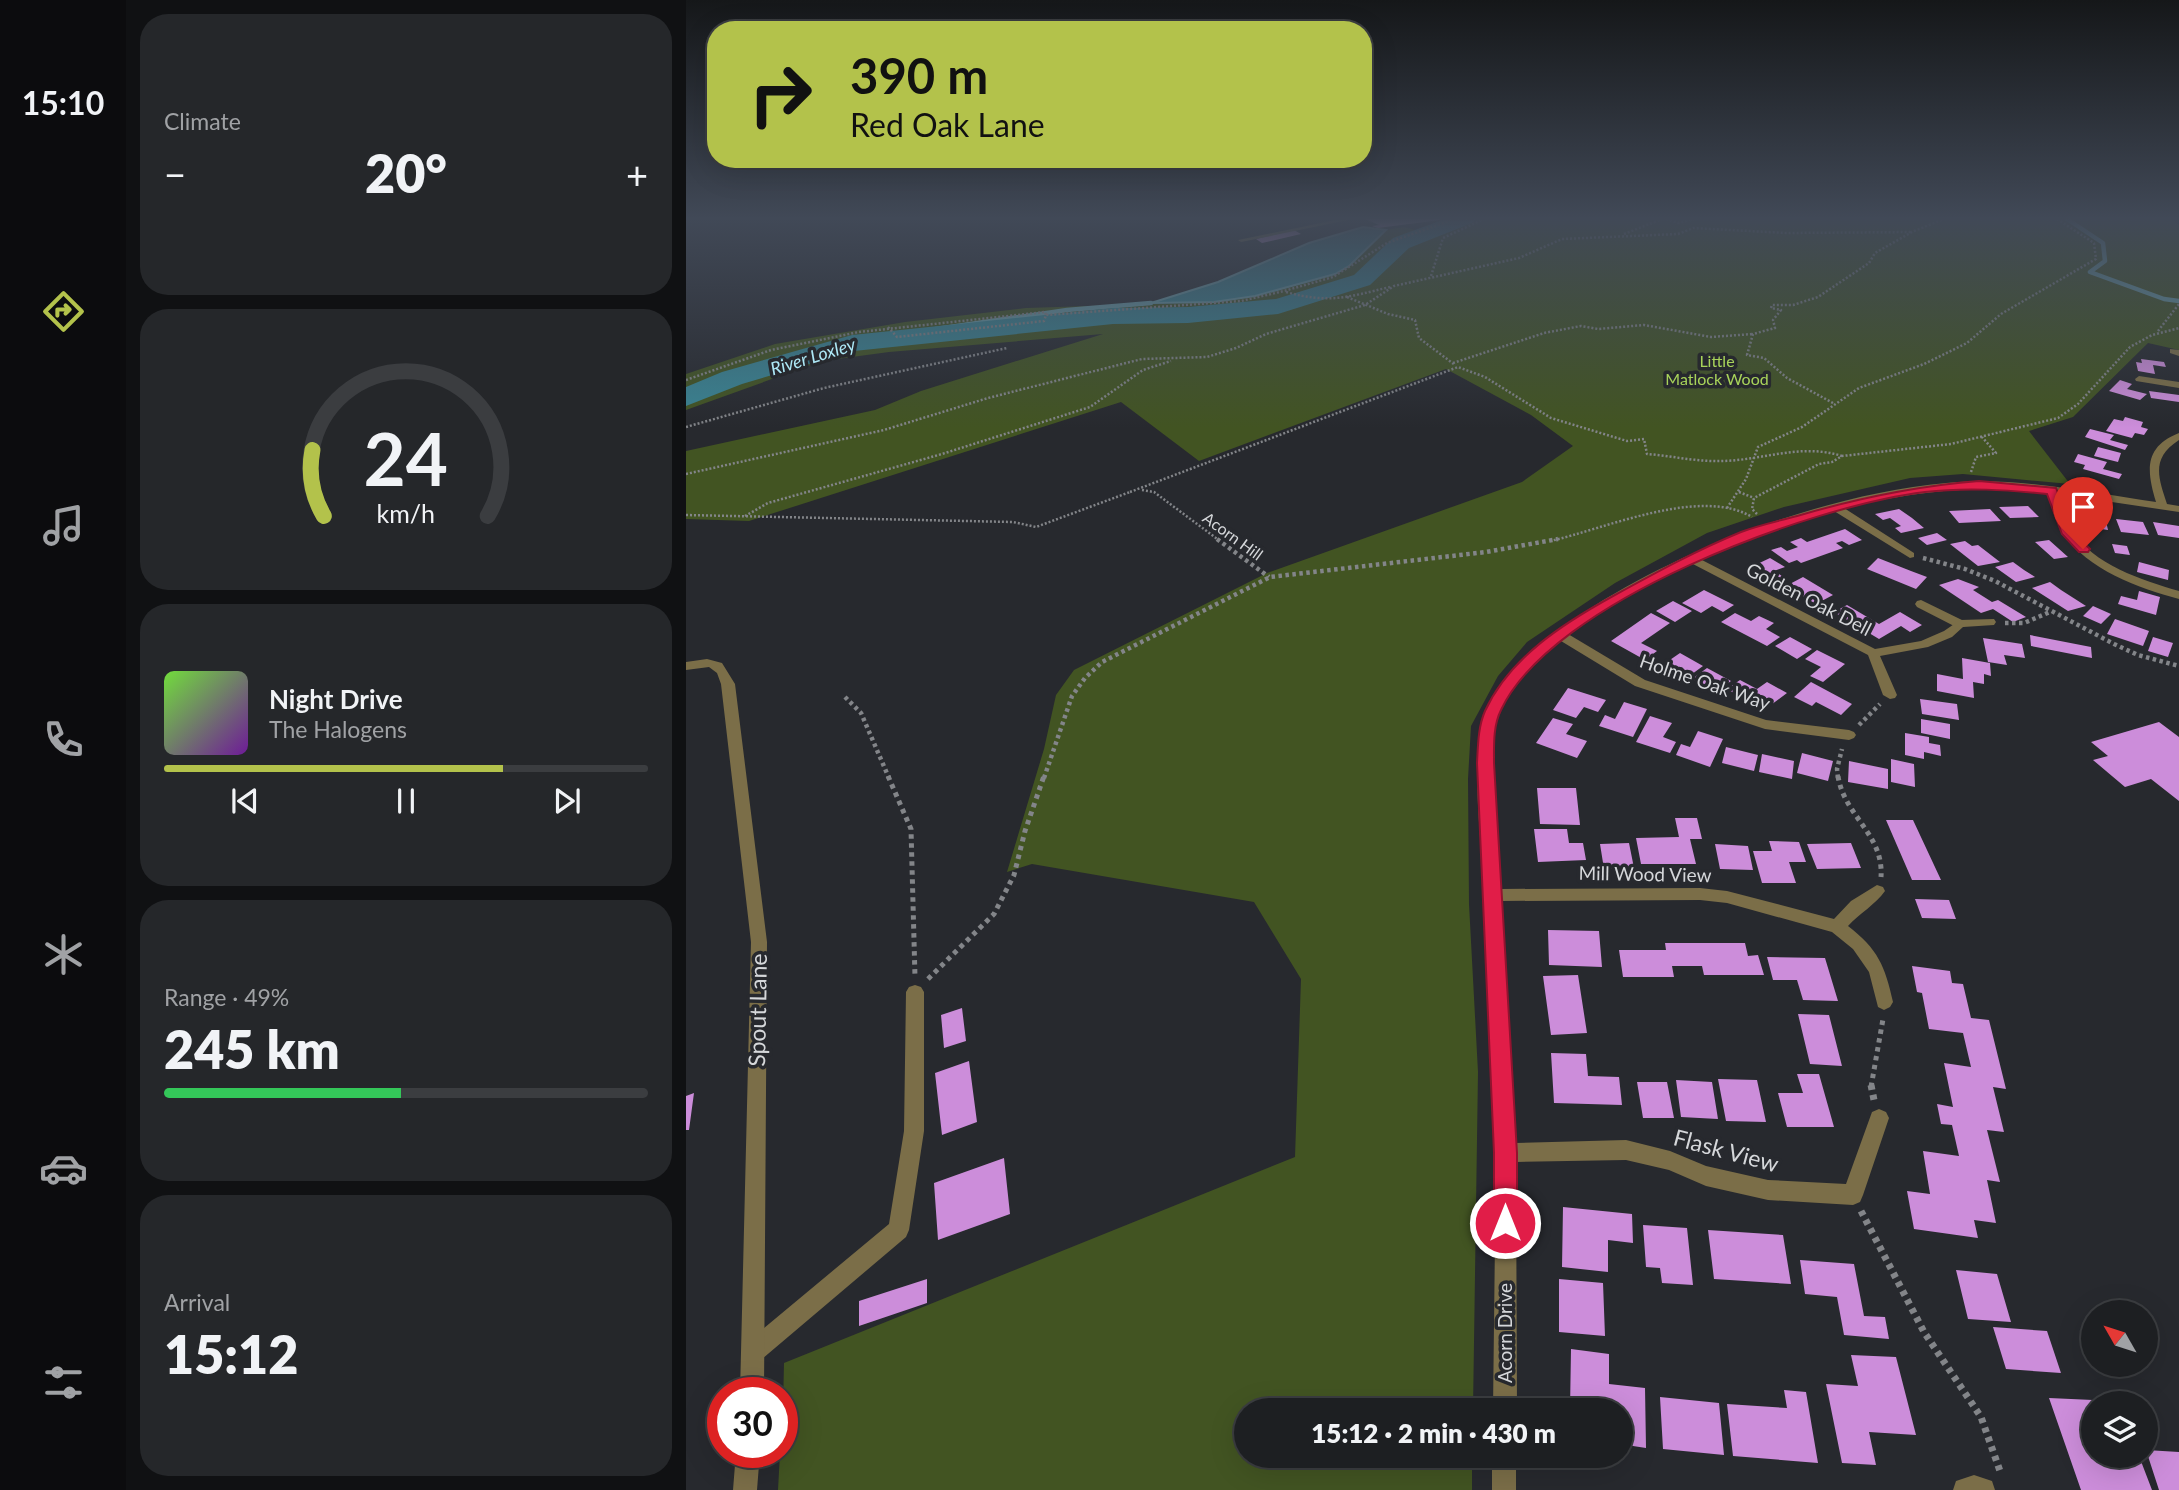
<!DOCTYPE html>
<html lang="en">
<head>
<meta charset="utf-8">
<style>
  :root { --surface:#1d1f22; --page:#25272a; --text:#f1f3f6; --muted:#a0a2a5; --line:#3b3d40; --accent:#b3c24b }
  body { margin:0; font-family:Lato,sans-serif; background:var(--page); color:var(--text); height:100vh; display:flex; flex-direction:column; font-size:26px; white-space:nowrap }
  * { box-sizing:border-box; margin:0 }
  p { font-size:23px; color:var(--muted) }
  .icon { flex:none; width:38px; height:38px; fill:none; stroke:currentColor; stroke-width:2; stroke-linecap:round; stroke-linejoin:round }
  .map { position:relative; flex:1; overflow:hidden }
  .side { display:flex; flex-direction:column; gap:14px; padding:14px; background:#101113; width:560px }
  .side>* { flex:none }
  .guide { position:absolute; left:21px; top:21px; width:665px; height:147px; border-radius:28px; box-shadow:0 7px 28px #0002,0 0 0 2px var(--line); background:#b3c24b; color:#111; overflow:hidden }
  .needle { width:46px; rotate:309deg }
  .buttons { position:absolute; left:1395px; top:1300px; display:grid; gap:14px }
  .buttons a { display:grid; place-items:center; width:77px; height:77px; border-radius:50%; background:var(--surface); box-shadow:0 7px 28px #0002,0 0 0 2px var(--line); font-size:35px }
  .speed { position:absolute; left:21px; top:1377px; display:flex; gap:14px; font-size:35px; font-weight:700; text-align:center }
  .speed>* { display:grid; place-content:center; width:91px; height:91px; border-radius:50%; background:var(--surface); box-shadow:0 7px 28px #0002,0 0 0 2px var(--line); line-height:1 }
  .speed .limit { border:10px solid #d22; background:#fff; color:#111 }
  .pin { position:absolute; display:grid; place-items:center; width:60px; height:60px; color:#fff; margin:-72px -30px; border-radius:50% 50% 50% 0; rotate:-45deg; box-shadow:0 0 7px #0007 }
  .pin .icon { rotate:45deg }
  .me { position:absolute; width:77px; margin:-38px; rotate:0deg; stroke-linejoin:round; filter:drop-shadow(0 0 5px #0008) }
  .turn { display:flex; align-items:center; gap:24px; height:147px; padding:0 28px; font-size:32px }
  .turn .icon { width:91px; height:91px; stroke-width:2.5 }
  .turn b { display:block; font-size:49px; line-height:60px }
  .big { font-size:52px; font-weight:800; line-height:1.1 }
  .side .tile { flex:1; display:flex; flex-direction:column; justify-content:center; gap:10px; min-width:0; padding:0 24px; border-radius:28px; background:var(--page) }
  .side .dial { align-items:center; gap:0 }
  .dial svg { height:182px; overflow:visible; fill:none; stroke:var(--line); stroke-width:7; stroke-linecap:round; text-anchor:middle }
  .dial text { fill:var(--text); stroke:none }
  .song { display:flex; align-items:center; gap:21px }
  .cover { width:84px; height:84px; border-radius:10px; background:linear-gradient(135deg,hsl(100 70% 55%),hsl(280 70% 35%)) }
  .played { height:7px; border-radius:4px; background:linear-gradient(90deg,var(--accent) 70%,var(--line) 70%) }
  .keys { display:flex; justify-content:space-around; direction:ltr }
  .heat { display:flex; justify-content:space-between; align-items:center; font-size:38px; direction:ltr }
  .charge { height:10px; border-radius:5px; background:linear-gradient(90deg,#34c759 49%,var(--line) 0) }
  .trip { position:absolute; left:548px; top:1398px; width:399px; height:70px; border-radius:35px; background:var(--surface); box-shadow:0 7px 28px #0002,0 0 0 2px var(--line); font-weight:800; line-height:70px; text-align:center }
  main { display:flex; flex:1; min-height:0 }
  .dock { display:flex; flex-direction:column; width:126px; justify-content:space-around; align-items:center; background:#0c0c0e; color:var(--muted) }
  .dock .icon { width:49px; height:49px }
  .dock .selected { color:var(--accent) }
  .dock b { font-size:32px; color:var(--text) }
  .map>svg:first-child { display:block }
  .green { fill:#425422 }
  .water { fill:#3a8493; stroke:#689da8; stroke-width:2 }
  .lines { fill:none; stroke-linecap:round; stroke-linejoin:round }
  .stream-far1 { stroke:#689da8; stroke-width:4.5 }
  .stream { stroke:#689da8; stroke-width:5 }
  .river { fill:#3a8493; fill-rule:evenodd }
  .building { fill:#cc8dda }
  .path-far3 { stroke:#838589; stroke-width:2.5; stroke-dasharray:2 2; stroke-linecap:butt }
  .path-far2 { stroke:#838589; stroke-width:4.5; stroke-dasharray:3.5 3.5; stroke-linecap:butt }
  .path-far1 { stroke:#838589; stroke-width:5; stroke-dasharray:4.5 4.5; stroke-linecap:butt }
  .path { stroke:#838589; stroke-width:7; stroke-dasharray:5 5; stroke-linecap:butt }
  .lane { fill:#7b6e48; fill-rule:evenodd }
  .street { fill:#7b6e48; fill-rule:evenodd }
  .route { fill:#e11d48; stroke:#92132f; stroke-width:2 }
  .labels { text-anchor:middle; stroke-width:7; stroke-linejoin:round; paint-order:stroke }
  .far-park-label { font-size:16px; fill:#a8d35a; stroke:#27292e }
  .far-street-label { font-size:16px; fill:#d5d7da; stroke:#27292e }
  .far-water-label { font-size:18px; font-style:italic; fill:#aee9f7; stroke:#27292e }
  .street-label { font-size:19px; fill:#d5d7da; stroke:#27292e }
  .near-street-label { font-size:23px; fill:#d5d7da; stroke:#27292e }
</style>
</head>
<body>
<main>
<nav class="dock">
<b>15:10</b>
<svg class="icon selected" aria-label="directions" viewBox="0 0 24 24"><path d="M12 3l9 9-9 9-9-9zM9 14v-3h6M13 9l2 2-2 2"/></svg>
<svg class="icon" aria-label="music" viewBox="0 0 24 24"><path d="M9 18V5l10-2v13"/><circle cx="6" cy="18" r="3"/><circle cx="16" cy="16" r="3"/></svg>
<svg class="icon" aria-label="phone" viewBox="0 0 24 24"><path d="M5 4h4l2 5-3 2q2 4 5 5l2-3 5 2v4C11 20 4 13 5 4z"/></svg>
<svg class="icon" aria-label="climate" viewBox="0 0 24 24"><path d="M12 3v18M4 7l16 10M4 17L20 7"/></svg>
<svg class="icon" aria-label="car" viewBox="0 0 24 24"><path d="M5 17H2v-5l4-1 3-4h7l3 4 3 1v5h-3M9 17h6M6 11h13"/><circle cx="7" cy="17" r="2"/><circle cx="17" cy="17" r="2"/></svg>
<svg class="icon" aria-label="filters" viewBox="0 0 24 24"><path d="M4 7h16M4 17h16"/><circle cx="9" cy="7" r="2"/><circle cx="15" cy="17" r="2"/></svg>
</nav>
<section class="side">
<div class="tile"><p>Climate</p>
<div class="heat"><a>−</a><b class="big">20°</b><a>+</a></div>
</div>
<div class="tile dial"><svg viewBox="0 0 100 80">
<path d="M14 69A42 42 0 1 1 86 69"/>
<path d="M14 69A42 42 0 0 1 9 40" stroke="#b3c24b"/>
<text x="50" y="56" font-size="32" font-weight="700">24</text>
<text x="50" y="72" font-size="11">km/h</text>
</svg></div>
<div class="tile">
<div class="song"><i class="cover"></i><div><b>Night Drive</b><p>The Halogens</p></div></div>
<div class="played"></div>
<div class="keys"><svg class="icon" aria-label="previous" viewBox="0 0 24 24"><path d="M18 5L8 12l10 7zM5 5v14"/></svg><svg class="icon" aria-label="pause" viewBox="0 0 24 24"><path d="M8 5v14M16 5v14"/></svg><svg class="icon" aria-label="next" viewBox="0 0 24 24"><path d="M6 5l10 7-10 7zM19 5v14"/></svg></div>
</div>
<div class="tile"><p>Range · 49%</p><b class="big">245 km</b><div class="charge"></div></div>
<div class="tile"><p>Arrival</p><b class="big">15:12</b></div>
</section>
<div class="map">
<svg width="1493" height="1490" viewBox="0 0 1493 1490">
  <rect width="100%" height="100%" fill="#27292e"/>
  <path class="green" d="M763,219h722l8,6v125l-31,-7 -75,74 -44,14 41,53 -107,-10 -53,4 -126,29 -77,26 -92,50 -88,59 -29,34 -27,50 -3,53 1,125 9,168 -5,338h-227v46h226v34h-694l2,-37 2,-1 2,-89 511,-206 6,-178 -47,-77 -222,-38 -25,8 37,-123 12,-54 18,-25 193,-97 255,-91 51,-36 -42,-31 -85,-46 -247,92 -78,-59 -372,119 -63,-2v-68l189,-41 46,-19 182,-57 -214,18 -67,9 -136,49v-36l89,-30 130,-22 121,-14 188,-6 41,-6 80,-22 14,-8 37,-36 18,-3 15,4 32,-9z"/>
  <path class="water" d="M677,227l23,3 -37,36 -14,8 -80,22 -41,6 -63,1 67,-21 91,-39z"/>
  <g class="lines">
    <path class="stream-far1" d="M1381,219l36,24 2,18 -15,11 74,27 15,2
      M196,340l13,-5 172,-25 84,-7"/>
    <path class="stream" d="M0,391l46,-13"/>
    <path class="river" d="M759,219h31l-4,4 -63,25 -39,37 -92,29 -90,9 -75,1 -259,27 -112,33 -56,22v-19l36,-15 130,-37 261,-27 75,-1 88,-8 78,-24 39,-37z"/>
  </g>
  <path class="building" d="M679,219h75v1l-62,8 -6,-2 7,-1z
    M608,230l7,4 -39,9 -6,-4z
    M1455,359l23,3 2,5 -13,-2 2,9 -17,-3 -2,-9 6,1z
    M1434,380l12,4 -5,5 20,5 -7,6 -31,-9z
    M1463,391l30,4v7l-28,-4z
    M1439,417l18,5 -2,5 7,2 -4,6 -9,-2 -3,5 -26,-7 8,-12 9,2z
    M1404,429l24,6 -4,5 18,5 -3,5 -40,-13z
    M1412,447l23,6 -3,9 -24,-6z
    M1392,454l29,8 -4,7 19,5 -3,5 -36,-10 2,-4 -11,-3z
    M1342,506l11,11 -29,1 -11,-11z
    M1213,509l13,9 12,10 -23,5 -6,-5 6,-2 -11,-8 -7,2 -8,-6z
    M1304,509l11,12 -42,2 -10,-12z
    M1387,513l32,4 3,13 -32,-5z
    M1430,519l27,3 6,13 -28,-3z
    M1467,522l26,4v12l-21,-3z
    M1159,529l17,11 -13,5 -7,-4 -6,2 7,5 -42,15 -4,-3 -8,3 -18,-13 10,-3 6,4 11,-4 -8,-5 11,-4 6,4z
    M1251,533l10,7 -20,5 -9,-7z
    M1363,540l19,17 -14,2 -19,-17z
    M1279,541l7,5 6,-1 22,17 -22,4 -28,-22z
    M1426,544l15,2 3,9 -15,-2z
    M1084,558l15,9 -11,4 13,8 -9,5 -27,-17z
    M1192,558l33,13 16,6 -11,12 -49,-20z
    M1327,562l11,8 11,7 -19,5 -21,-15z
    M1453,562l30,8 -1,10 -31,-8z
    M1117,577l30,18 -17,9 -30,-18z
    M1272,579l21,8 -6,3 19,12 6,-2 28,17 -13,5 -20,-13 -12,4 -42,-28z
    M1364,582l11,8 25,16 -18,5 -36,-23z
    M1018,590l30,15 -11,7 -11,-6 -11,7 -19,-10z
    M1453,591l21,6 -4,18 -38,-11 3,-8 16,4z
    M987,601l19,10 -17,11 -19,-11z
    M1161,605l32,19 21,-12 22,13 -12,7 -9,-6 -22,13 -45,-27z
    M1407,606l18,8 -10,10 -18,-8z
    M965,613l19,10 -29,20 16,8 -12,9 -34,-19z
    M1049,613l16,8 8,-5 15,7 -8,6 14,8 -13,9 -46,-24z
    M1429,619l34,12 -6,15 -36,-12z
    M1344,635l61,12 1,11 -61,-12z
    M1104,637l22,12 -15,10 -22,-13z
    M1467,637l20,6 -5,14 -20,-6z
    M1297,638l39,6 3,14 -21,-3 3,10 -19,-3z
    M1131,650l28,14 -22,18 -13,-6 11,-9 -16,-8z
    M994,653l23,13 -15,11 -24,-13z
    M1276,658l28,5 1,13 -7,-2v10l-11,-2 1,16 -37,-7v-17l26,5z
    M1021,668l24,13 -15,11 -24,-13z
    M1054,680l17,9 10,-7 20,11 -23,17 -37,-21z
    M1125,682l41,22 -11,11 -25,-13 -4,4 -18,-9z
    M882,688l38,12 -8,12 -14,-5 -8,11 -23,-8z
    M1234,699l37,5 2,16 -37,-6z
    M938,702l23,7 -14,28 -34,-11 6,-11 10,4z
    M964,716l22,7 -9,14 13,5 -6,11 -34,-11z
    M867,718l20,6 -7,10 21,7 -10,17 -41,-15z
    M1235,719l29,5v15l-29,-6z
    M1473,722l20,15v64l-28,-22 -26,8 -32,-27 15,-4 -17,-14z
    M1012,731l25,8 -13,28 -34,-12 5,-11 9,3z
    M1219,733l24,4v6l11,2 1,11 -17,-4v7l-19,-4z
    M1040,747l32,8 -4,16 -32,-8z
    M1116,753l31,8 -5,20 -31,-8z
    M1076,754l32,7 -2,18 -33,-7z
    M1205,759l23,5 1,23 -24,-5z
    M1163,761l39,8v20l-40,-7z
    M851,788h39l4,37 -40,-1z
    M989,818h22l5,21h-12l6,25h-55l-5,-26 43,-1z
    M1200,820h27l28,60h-29z
    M848,829h33l2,14h14l3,17 -48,2z
    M1083,841l30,1 7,20h-17l7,21h-34l-9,-32h19z
    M943,843l5,25 -30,1 -4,-25z
    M1165,843l10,25 -44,1 -10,-25z
    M1029,844l33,2 5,24 -33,-1z
    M1229,899l34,1 7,19 -34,-1z
    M862,930l51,1 3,36 -53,-2z
    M979,943h80l3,13 10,-1 6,20h-60l-2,-9h-30l2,11h-51l-4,-27h47z
    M1081,957l58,1 13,43 -35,-1 -6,-20h-24z
    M1226,966l38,5 2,12 11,1 8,34 18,2 17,69 -13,-2 11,45 -17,-2 13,52 -13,-2 9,43 -22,-3 4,18 -64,-9 -7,-38 23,3 -7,-43 36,5 -7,-31 -11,-1 -4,-20 16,3 -9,-44 27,4 -8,-34 -34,-4 -7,-36 -5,-1z
    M892,975l9,58 -36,2 -8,-59z
    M276,1008l4,33 -22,7 -3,-33z
    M1112,1014l31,1 13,51 -32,-2z
    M865,1053l35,1 2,22 31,1 3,28 -68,-2z
    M283,1061l8,61 -35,13 -7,-62z
    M1111,1074h22l15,53h-47l-9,-34h25z
    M1032,1079l39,1 9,42 -40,-1z
    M990,1080l36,2 6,37 -37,-2z
    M951,1082h30l7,36h-31z
    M8,1093l-5,37h-3v-34z
    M318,1158l6,56 -72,26 -4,-57z
    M877,1207l69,7 1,29 -25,-3v32l-46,-5z
    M957,1225l44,3 6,57 -31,-2 -2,-15 -14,-1z
    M1022,1230l75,5 8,49 -77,-5z
    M1114,1260l54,4 10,52 21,1 4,22 -45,-4 -7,-38 -32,-3z
    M1270,1270l41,4 14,48 -43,-3z
    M241,1279v24l-68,23v-25z
    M873,1279l44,4 2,53 -46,-4z
    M1307,1327l54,4 14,42 -55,-4z
    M885,1349l38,5v30l36,4 1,60 -26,-4v-34h-50z
    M1165,1355l45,2 20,78 -47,-3 7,33 -34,-2 -16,-79 32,2z
    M1098,1390l22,2 12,71 -85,-7 -6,-52 60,4z
    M974,1397l59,6 5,52 -61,-6z
    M1363,1398l44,2v56h46l13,34h-71z
    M1460,1450l33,2v38h-20z"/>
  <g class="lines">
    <path class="path-far3" d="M980,219l12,4 16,-4
      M938,234l38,-15
      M745,276l12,-38 41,-19
      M600,292c43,12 62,5 104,-5
      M661,297l41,17 27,6 4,18 36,27
      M202,327l9,10 147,-16 2,-6 195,-14 43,-10 49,-14 54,-34 62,-22 -2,-2
      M1472,331l21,-27
      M767,363l91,-30 37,-7 17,3 46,-4 67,12 42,-3
      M0,380l85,-30 88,-18 186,-20 1,3
      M1147,403l-46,-25 -23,-20 -17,-3 6,-21 22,-6 -2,-8 8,-10 -10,-2 1,-3h21l25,-8 51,-34 6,-10 37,-21 32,-13
      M0,427l138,-39 183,-40
      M1285,472l5,-15 20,-4 -14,-16
      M0,474l198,-44 104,-32 154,-39 65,-2 29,-9 30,-14 99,-29 29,-19 125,-28 43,-19 116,-5 15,-6 94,5 125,-1
      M456,490l12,2 66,49
      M444,492l328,-125 27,10 66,41 76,23 17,-2 3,15c25,2 51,8 76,7 41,-1 78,-18 119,-5
      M1053,492l15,6
      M1041,508l19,-29 12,-32 44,-20 57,-39 65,-24 43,-21 34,-29 95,-55 -2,-16 -37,-24
      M1071,514l-5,-5 2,-11 65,-34 13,-2 10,-6 109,-12 107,-26 20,-14 52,-57 22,-12 27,-7
      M0,515l327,7 23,5 94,-35
      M59,516l23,-13 174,-49 148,-47 53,-37 28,-9
      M864,541c55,-12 150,-55 202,-24"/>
    <path class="path-far2" d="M531,539l52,38
      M1237,558l42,11 30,12 119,63 24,11 41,11
      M1319,623h19l26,-11
      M159,697l16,16 28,65
      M1173,725l21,-21
      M358,778l28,-82 13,-18 17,-16 168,-85 216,-25 72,-13
      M1152,778l-1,-9 5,-20"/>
    <path class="path-far1" d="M202,776l23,53 4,148
      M1152,776c6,40 46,58 43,101
      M242,979l66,-65 20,-39 11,-44 19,-55
      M1185,1087l12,-68"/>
    <path class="path" d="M1185,1085l3,15
      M1175,1211l63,121 57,85 19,54"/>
    <path class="lane" d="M654,219h13l-112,23 -3,-2z
      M1484,349l9,1v6l-9,-3z
      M1235,600l43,21 2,3 -2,3h-8l-39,-20 -2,-3 2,-3z
      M229,985l6,2 3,5v139l-15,99 -3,7 -144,122 -8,3 -8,-3 -3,-8 3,-8 143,-119 15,-93 2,-139 3,-5z"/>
    <path class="street" d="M1453,376l40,6v6l-43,-7 -1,-2z
      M1493,433v7c-28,18 -21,37 -12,64l12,2v6l-121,-18c4,12 7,25 14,36 21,35 70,50 107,61v8c-41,-11 -91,-29 -116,-66 -8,-12 -12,-26 -15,-40l-14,-2c-71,-5 -121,1 -190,17l70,45v4l-4,1 -76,-47 -66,21 -68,27 175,90 46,-8 23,-10 16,-11 34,-1 2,3 -2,3 -31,2 -11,10 -24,10 -48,9 17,39 -2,3 -5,1 -7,-4 -15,-40 -177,-92 -59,30 -64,41 77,46 121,40 83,10 5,2 2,3 -2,3 -5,2 -84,-11 -130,-43 -74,-45c-24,20 -46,41 -61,69 -17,31 -3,139 0,179l200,-1 27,3 107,28 17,-18 26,-16 6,2 2,4c-9,13 -26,23 -37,35 30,23 37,40 45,76l-3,5 -6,3 -6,-3 -9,-35 -16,-23 -21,-17 -105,-29 -27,-3 -199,1 14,242 111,-3 44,11 36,15 62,14 78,4 26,-72 7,-3 7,3 3,6 -26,77 -3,7 -7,3 -85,-5 -62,-14 -37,-16 -43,-10 -110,2 1,248h-24l3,-257 -12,-254 -2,-4 2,-4c-2,-43 -15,-141 1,-179 4,-8 10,-15 15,-22 6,-8 11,-18 18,-26 22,-23 49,-41 76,-58 99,-62 235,-112 352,-123 70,-7 141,9 210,19 -9,-30 -13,-55 23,-69z
      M21,659l15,4 13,21 32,258 -3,451h-24l11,-451 -30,-258 -4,-11 -8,-6 -23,3v-8z
      M50,1452h24l-3,38h-24z
      M806,1456h24v34h-24z
      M1288,1475l18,6 3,9h-42l3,-9z"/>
  </g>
  <linearGradient id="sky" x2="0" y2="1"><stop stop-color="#151719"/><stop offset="0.51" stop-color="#414957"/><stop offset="1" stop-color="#414957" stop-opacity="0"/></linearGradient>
  <rect width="1493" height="428" fill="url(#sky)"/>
  <path class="route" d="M1293,481l77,7 18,45 16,16 -2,3h-9l-17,-18 -15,-40c-41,-4 -80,-7 -122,-2 -115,14 -373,109 -424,218 -8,16 -7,35 -7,53l23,390v70l-3,8 -9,4 -8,-4 -3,-8v-70l-17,-390c1,-18 1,-36 8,-52 25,-54 79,-88 128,-115 42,-23 84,-46 128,-64 18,-7 38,-11 56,-16 61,-18 119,-30 182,-35z"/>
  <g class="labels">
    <g class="far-park-label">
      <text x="1031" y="367">Little<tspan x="1031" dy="18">Matlock Wood</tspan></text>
    </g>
    <g class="far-street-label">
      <text transform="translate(547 536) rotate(36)" y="6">Acorn Hill</text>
    </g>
    <g class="far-water-label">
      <text transform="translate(127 357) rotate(-17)" y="6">River Loxley</text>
    </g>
    <g class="street-label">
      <text transform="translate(1123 599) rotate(27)" y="7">Golden Oak Dell</text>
      <text transform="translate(1019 682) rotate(19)" y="7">Holme Oak Way</text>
      <text transform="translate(959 874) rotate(1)" y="7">Mill Wood View</text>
      <text transform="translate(819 1333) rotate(-90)" y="7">Acorn Drive</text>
    </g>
    <g class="near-street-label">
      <text transform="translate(72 1010) rotate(-89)" y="8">Spout Lane</text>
      <text transform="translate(1040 1151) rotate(15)" y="8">Flask View</text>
    </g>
  </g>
</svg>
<div class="buttons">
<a><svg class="needle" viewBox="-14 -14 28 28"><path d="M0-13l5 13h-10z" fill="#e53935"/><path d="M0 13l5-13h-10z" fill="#a0a2a5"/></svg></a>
<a><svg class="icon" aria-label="layers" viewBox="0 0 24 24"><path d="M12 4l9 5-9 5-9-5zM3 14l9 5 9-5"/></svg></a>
</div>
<div class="speed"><div class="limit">30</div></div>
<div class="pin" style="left:1397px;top:549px;background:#d93025"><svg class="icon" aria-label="arrive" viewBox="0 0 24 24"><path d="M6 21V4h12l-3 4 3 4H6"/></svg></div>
<svg class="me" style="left:819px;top:1223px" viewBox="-20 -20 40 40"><circle r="17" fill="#e11d48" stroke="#fff" stroke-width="3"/><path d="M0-11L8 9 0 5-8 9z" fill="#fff"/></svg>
<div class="trip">15:12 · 2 min · 430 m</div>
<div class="guide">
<div class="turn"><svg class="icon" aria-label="right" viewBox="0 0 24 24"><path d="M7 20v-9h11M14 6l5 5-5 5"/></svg><div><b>390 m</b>Red Oak Lane</div></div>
</div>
</div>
</main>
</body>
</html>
